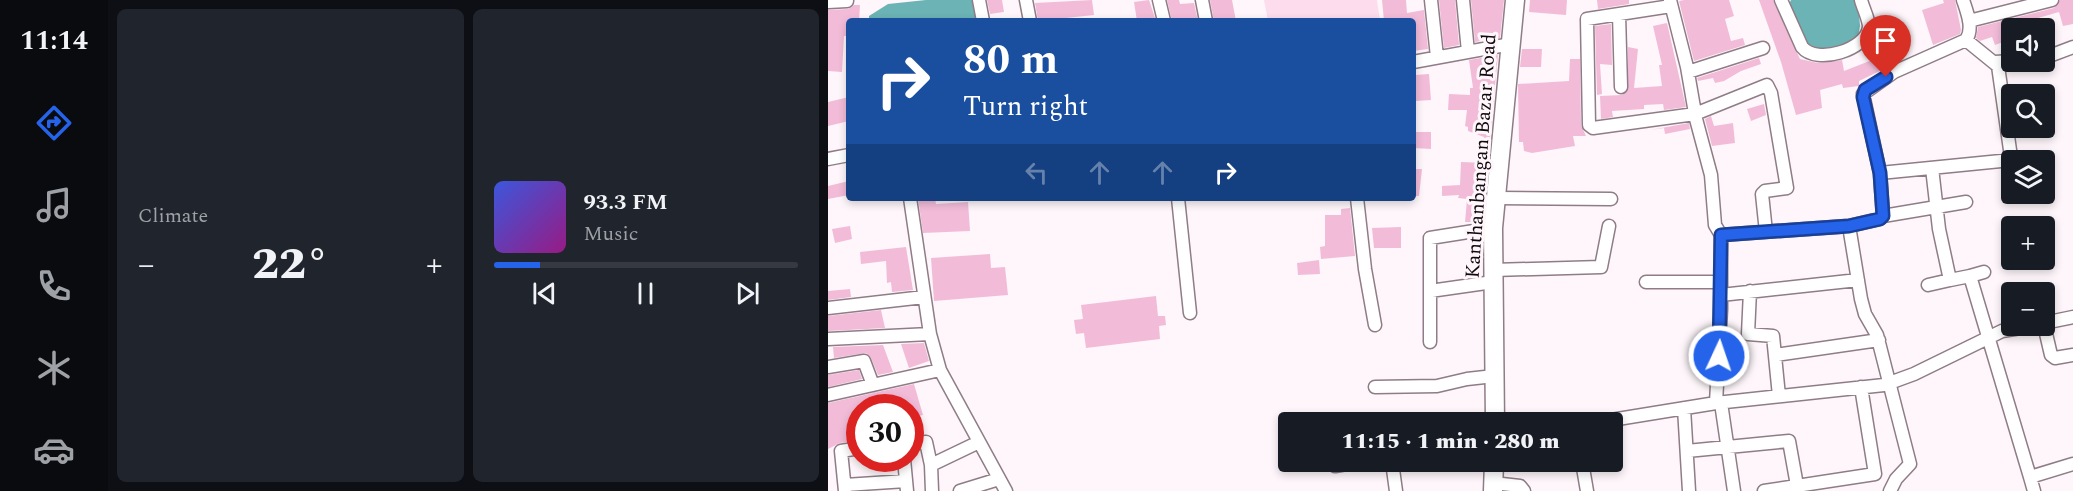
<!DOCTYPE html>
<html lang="en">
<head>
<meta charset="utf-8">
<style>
  :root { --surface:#171b24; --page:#20242c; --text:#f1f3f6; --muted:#9ea1a6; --line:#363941; --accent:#2563eb }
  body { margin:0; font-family:Spectral,serif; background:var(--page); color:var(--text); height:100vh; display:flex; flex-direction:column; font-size:22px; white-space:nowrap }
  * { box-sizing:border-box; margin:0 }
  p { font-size:20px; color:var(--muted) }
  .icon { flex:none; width:33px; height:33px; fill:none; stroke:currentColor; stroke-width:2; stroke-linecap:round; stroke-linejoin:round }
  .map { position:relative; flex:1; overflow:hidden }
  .side { display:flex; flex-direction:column; gap:9px; padding:9px; background:#0d0f14; width:720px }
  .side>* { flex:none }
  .banner { position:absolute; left:18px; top:18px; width:570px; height:183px; border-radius:6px; box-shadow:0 3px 9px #0003; background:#1a4fa0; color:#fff; overflow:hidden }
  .controls { position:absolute; left:1173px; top:18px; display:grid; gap:12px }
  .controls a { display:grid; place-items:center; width:54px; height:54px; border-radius:6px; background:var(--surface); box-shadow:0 3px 9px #0003; font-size:30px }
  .speed { position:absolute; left:18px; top:394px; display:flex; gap:12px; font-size:30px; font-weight:700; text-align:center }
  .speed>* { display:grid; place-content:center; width:78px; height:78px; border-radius:50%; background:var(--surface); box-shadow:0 3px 9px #0003; line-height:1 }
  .speed .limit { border:9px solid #d22; background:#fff; color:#111 }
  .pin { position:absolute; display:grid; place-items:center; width:51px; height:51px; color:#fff; margin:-62px -26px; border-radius:50% 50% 50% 0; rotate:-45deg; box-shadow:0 0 6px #0007 }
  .pin .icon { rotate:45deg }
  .me { position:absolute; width:66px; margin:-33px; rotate:3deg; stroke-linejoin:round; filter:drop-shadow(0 0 4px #0008) }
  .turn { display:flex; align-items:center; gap:21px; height:126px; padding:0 18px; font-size:27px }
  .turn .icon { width:78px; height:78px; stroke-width:2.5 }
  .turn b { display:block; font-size:42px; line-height:51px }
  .lanes { display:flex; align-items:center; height:57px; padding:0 18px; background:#0003; justify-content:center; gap:30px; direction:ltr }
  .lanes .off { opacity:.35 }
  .big { font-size:45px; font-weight:800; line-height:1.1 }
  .side .widget { flex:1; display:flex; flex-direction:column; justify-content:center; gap:9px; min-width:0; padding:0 21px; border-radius:9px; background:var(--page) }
  .song { display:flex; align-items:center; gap:18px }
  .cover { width:72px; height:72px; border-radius:9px; background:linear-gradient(135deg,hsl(230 70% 55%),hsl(310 70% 35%)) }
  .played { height:6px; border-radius:3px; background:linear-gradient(90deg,var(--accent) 15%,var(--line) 15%) }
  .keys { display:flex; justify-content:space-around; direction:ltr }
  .heat { display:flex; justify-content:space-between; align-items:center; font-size:33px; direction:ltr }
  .side .tiles { flex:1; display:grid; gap:9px; grid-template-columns:repeat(2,1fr) }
  .trip { position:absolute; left:450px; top:412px; width:345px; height:60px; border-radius:6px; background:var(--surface); box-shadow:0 3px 9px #0003; font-weight:800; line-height:60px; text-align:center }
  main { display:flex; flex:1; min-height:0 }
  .tab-bar { display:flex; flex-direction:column; width:108px; justify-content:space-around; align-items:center; background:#090b0e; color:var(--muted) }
  .tab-bar .icon { width:42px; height:42px }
  .tab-bar .selected { color:var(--accent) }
  .tab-bar b { font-size:27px; color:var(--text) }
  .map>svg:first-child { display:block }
  .green { fill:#fddced }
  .water { fill:#6bb3b5 }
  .building { fill:#f2bcd9 }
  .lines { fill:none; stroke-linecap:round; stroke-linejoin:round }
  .street-casing { stroke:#8f7c86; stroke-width:15 }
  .secondary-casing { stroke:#8f7c86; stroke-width:21 }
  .street { stroke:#fff; stroke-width:12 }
  .secondary { stroke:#fff; stroke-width:18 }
  .route-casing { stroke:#184099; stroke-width:15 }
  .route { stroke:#2563eb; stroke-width:10 }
  .labels { text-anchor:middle; stroke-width:6; stroke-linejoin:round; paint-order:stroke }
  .street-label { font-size:20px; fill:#0f090c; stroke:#fef6fa }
</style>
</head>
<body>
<main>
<nav class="tab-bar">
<b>11:14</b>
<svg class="icon selected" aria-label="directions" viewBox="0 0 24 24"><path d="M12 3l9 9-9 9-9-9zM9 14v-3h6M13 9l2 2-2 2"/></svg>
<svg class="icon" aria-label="music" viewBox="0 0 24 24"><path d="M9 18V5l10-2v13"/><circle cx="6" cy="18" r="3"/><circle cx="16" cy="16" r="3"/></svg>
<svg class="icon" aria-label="phone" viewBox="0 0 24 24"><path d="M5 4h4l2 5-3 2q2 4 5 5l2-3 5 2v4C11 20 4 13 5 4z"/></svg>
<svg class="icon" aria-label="climate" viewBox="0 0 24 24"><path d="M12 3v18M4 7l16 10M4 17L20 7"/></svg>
<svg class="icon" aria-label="car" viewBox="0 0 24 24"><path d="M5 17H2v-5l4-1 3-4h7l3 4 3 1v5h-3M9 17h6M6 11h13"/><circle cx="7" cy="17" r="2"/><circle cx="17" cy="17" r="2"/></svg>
</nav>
<section class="side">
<div class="tiles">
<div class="widget"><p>Climate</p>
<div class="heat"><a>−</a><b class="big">22°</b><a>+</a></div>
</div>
<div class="widget">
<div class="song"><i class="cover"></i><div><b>93.3 FM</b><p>Music</p></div></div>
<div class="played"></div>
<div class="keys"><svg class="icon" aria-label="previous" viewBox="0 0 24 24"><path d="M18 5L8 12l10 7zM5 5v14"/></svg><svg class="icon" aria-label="pause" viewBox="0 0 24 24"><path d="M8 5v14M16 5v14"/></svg><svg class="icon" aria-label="next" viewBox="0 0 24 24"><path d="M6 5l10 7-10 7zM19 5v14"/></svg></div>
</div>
</div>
</section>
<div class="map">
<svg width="1245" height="491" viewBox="0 0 1245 491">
  <rect width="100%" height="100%" fill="#fef6fa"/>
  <path class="green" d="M436,0h113l3,21h-112z"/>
  <path class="water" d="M98,0h48l2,21h-107v-5l19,-12z
    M963,0h67l2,26 -3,16 -41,11 -11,-11 -17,-36z"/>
  <path class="building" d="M159,0h15l2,12 -14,2z
    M264,0l2,15 -56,6 -3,-18z
    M321,0l7,21h-19l-3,-19z
    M339,0h12l1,4 14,-1 4,18h-26z
    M382,0h22l4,21h-22z
    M554,0h24l1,13 17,-3 4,39 -15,2v-30h-29z
    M611,0h16l4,45 -15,3z
    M643,0h33l-4,38 -25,4z
    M702,0h37l-1,15 -37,-3z
    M769,0h32v4l-31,5z
    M856,0h45l5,16 -9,3 6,22 12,-3 2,7 -51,16 -15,-60z
    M931,0h14l27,59 18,4 24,-3 2,11 28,-11 -5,-13 7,-9 10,31 -25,12v5l-16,2 -1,-4 -22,6 2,18 -26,7 -15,-53z
    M1115,0h12l6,30 -1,4 -27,11 -11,-35 22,-7z
    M1232,0h13v24l-10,2 -4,-14 -21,6 4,10h-13l-3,-10 -24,8 4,15 -11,4 -3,-8 -12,4 -4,-3 2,-11 76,-19z
    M26,5h6l-1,16h-10v15h-5l-2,36 -14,-1v-61l20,-1z
    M839,23l19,84 -22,3 -1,-6 -19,1v4l-32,2 1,6 -12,2 -1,-23 22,-1 6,-5v-43l10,2 -4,39 28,-2 -3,-21h3l-9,-39z
    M783,24l1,41 -12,-1 2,30 -5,1 -2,-69z
    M694,49h20l-1,18h-21z
    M670,55l-9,93 -6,-1 1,-10 -16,-6v-4l-3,-1 2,-16h-19l1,-16 21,1v-7h3l-4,-28z
    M931,58l2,6 -20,7 -17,10 -9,2 -2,-5 -15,3 -1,-3z
    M742,59h10l1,66 5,11h-13l2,10 -43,7 -8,-2 -1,-9h-4l-1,-58 51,-3z
    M601,74l2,26 -15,1 -1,-26z
    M21,97v24l-21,5v-24z
    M936,104l2,11 -15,6 -4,-12z
    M883,116l3,10 19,-3 2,20 -23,3 -7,-27z
    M861,123l1,6 -25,5 -1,-6 -14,2z
    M585,132h18v17l-18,-1z
    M633,162l27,1 -2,25h-6l-3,34h-12l2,-23 -9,-1 1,-3 -17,1v-10l18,-1z
    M585,169h9l-3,27h-6z
    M21,181v14l-21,4v-13z
    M90,198h17l1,6 32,-2 2,29 -47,2z
    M522,208l5,48 -34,3 -1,-12 5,-1v-31h16v-6z
    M22,226l2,13 -17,4 -3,-14z
    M573,227v21h-27l-2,-20z
    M78,247l7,43 -21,2 -1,-10 -4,1 -1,-22 -25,3 -1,-12z
    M162,254l1,14 14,-1 3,28 -74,6 -3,-43z
    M491,260l1,14 -22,1 -1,-12z
    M22,289l1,8 -23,3v-9z
    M328,296l2,20h7l1,9 -7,1 1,13 -74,9 -2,-15 -8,1 -2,-14 9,-1 -2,-14z
    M53,310l4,18 -57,3v-15z
    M96,343l5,18 -20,7 -8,-24z
    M55,345l10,27 -15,3 -7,-17 -5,-5 -32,5 -1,-11z
    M31,370l3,9 -34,8v-12z
    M86,384l9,31 -13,3v-10h-50v32l-20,3 -12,6v-46z"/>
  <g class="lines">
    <defs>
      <path id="street" d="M151,0l4,21
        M198,0l4,21
        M331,0l5,21
        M374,0l4,21
        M603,0l6,57
        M635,0l5,52
        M842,0l17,67 9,52 15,56 4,50 6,10v74l-5,94
        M953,0l21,47c14,18 65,3 67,-20 0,-8 -6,-19 -8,-27
        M0,2l19,-1
        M843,6l-84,13 2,106 4,3 102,-14 72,-29 4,8 16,95 -22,3 -3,3 4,38
        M791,14l2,73
        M1141,21l83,-21
        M1041,27l11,4 14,41
        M1138,40l32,26 14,98
        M1216,58l29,-11
        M585,62l98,-18
        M1167,62l17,-1
        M860,72l75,-24
        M0,159l21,-4
        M1104,168l7,61 11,51 20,-4 60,201
        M1052,173l131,-13
        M1187,194v1
        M82,198l20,136 10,36 66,121
        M350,198l12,115
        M529,198l8,71 10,56
        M669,198l114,1
        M1055,216l83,-14
        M893,235l128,-9
        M665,270l108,-3 8,-41
        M1142,276l14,-4
        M818,282h75
        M1100,285l22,-5
        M602,291l63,-9
        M922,291l-2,43 25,2 6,60
        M893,295l137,-15
        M0,308l96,-11
        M1216,323l29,-6
        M1216,325l7,30 4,3 18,-3
        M0,339l102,-5
        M602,342v-104l63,-10
        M947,355l104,-15
        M0,367l36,-6 9,24
        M547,387l62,-1 30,-7 27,-3
        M0,395l112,-25
        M893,403l13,88
        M856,408l5,83
        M730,423l41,-1 117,-19 168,-18 30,-11 88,-43 31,-5
        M82,443l16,-1 5,23
        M859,451l102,-10 9,50
        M76,459l3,32
        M564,462l4,29
        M565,462h26
        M754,462l5,29
        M507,466l23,-4
        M665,483l27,3 4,5
        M17,485l61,-4
        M17,491l-4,-40 19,-3
        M104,491l-1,-26 48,-23
        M132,491l39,-12
        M936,491l111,-17 -14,-87
        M1062,491l6,-12 14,-15 -33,-129 -12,-21 -4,-15 -12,-73 30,-7 4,-3 -3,-43 -17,-79 31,-22 72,-32c8,-11 1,-28 -3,-40
        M1206,491l-4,-14 43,-13"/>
      <path id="secondary" d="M667,423l-2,-195 22,-228
        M665,491l1,-29"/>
    </defs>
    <use href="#street" class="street-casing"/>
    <use href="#secondary" class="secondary-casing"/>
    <use href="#street" class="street"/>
    <use href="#secondary" class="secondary"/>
  </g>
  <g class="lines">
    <defs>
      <path id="route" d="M891,356l2,-121 128,-9 31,-7 3,-3 -3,-43 -17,-76 2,-7 21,-13"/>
    </defs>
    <use href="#route" class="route-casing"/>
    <use href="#route" class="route"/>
  </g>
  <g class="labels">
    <g class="street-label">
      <text transform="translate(652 156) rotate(-86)" y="7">Kanthanbangan Bazar Road</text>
    </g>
  </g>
</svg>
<div class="controls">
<a><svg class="icon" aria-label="sound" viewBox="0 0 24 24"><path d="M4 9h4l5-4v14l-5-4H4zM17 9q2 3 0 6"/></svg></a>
<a><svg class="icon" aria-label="search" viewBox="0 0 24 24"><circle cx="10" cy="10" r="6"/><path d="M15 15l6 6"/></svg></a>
<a><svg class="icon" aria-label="layers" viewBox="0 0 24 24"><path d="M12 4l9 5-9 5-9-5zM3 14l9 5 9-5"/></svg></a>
<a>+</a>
<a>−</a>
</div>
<div class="speed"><div class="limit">30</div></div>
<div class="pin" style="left:1058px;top:77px;background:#d93025"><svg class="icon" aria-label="arrive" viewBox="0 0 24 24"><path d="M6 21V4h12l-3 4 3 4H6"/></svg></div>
<svg class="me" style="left:891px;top:356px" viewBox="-20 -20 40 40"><circle r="17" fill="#2563eb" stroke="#fff" stroke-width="3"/><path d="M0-11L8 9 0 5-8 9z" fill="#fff"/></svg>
<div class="trip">11:15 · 1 min · 280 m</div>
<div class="banner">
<div class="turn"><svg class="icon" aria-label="right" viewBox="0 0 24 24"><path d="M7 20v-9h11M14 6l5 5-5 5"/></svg><div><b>80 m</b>Turn right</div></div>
<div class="lanes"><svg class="icon off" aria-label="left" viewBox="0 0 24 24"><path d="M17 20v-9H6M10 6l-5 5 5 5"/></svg><svg class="icon off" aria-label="ahead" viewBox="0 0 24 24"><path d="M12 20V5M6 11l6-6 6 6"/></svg><svg class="icon off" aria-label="ahead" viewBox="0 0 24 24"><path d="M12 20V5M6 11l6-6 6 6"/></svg><svg class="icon" aria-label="right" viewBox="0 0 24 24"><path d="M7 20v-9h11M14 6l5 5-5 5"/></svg></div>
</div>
</div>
</main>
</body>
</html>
